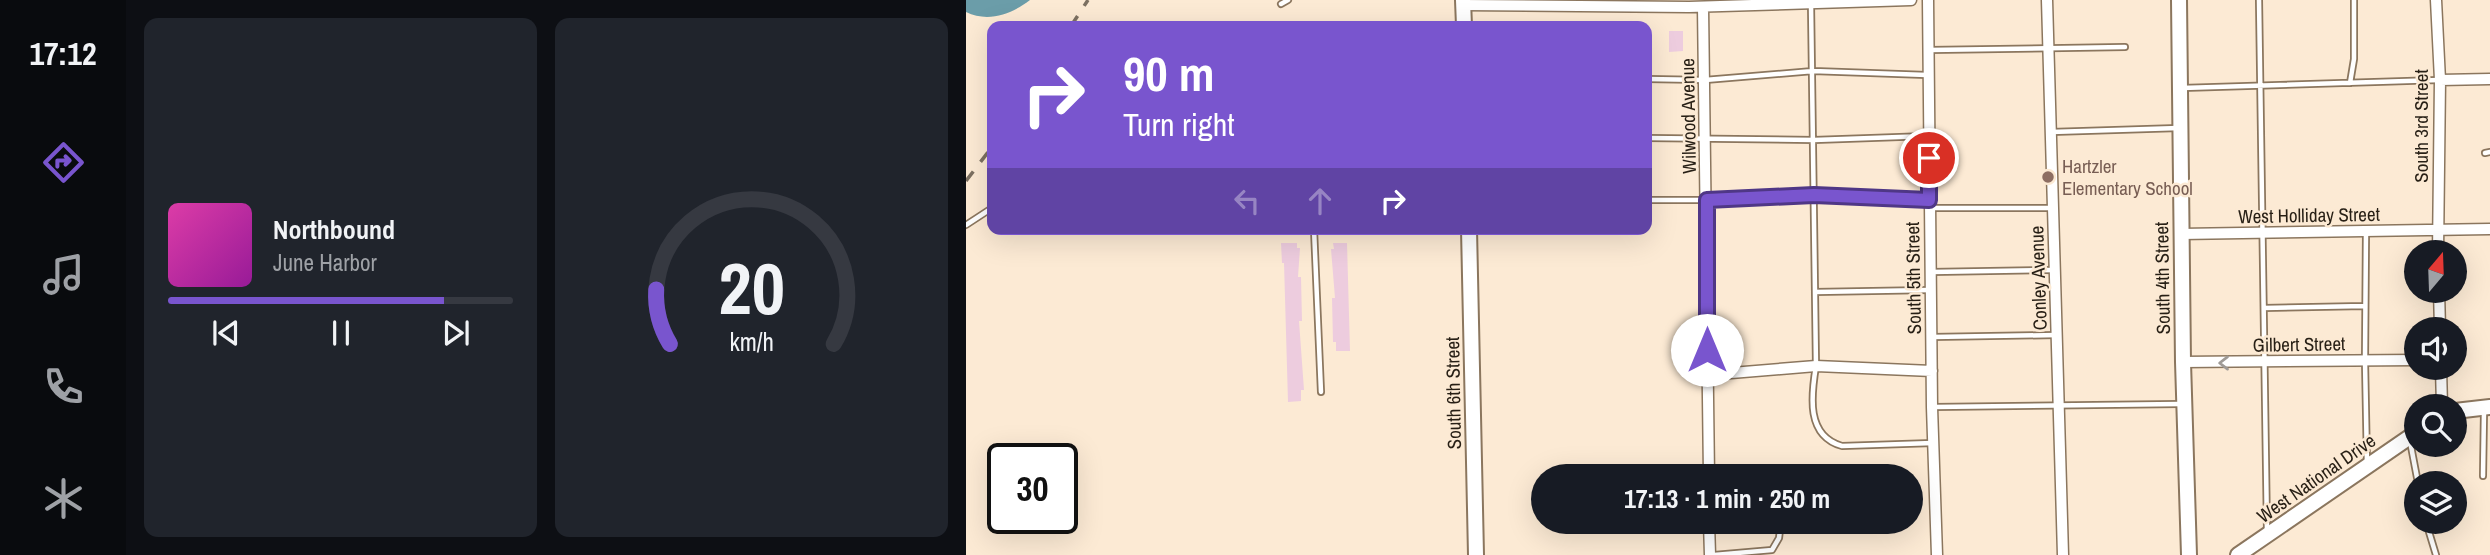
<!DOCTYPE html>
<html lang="en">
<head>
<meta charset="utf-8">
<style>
  :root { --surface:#171b24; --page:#20242c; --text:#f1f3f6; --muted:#9ea1a6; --line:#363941; --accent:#7955ce }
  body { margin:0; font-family:"Archivo Narrow",sans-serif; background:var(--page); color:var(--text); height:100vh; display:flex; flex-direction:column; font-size:26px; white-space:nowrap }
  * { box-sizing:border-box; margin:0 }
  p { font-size:23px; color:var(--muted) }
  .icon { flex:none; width:38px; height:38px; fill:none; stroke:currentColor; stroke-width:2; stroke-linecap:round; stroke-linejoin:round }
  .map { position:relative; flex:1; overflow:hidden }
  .drawer { display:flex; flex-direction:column; gap:18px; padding:18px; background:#0d0f14; width:840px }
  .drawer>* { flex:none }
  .hud { position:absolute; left:21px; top:21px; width:665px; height:214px; border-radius:14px; box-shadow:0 7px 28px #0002; background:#7955ce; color:#fff; overflow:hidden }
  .needle { width:46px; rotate:19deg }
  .controls { position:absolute; left:1438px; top:240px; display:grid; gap:14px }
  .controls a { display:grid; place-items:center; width:63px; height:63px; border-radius:50%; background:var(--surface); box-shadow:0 7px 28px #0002; font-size:35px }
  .speed { position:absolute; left:21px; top:443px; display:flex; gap:14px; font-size:35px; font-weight:700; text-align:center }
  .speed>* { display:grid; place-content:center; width:91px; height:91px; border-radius:50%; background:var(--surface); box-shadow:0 7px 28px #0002; line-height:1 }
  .speed .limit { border:4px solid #111; border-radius:10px; background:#fff; color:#111 }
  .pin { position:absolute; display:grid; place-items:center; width:60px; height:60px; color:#fff; margin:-30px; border:4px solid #fff; border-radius:50%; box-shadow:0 2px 7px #0007 }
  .me { position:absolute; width:77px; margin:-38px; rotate:0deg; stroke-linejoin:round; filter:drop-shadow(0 0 5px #0008) }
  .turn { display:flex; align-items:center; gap:24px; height:147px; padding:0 21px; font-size:32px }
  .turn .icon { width:91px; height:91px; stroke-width:2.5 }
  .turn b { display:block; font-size:49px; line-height:60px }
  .lanes { display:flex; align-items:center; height:66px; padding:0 21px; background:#0003; justify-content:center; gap:35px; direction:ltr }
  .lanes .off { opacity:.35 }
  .drawer .widget { flex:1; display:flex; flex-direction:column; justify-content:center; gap:10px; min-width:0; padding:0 24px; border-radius:14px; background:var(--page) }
  .drawer .dial { align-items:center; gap:0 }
  .dial svg { height:182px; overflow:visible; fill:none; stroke:var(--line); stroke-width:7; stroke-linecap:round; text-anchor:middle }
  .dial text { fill:var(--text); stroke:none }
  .song { display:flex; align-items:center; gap:21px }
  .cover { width:84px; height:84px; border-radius:10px; background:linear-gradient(135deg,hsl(320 70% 55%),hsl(300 70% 35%)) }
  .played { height:7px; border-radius:4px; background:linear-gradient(90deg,var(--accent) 80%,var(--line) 80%) }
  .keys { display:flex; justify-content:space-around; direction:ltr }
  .drawer .tiles { flex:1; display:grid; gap:18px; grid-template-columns:repeat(2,1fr) }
  .trip { position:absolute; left:565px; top:464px; width:392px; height:70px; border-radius:35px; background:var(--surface); box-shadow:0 7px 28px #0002; font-weight:700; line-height:70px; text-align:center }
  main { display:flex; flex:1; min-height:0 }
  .tabs { display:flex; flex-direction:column; width:126px; justify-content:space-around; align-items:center; background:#090b0e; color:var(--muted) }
  .tabs .icon { width:49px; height:49px }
  .tabs .on { color:var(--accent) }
  .tabs b { font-size:32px; color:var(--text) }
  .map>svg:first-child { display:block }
  .water { fill:#6b9da9 }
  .building { fill:#edccde }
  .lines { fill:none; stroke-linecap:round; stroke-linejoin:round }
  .lane-casing { stroke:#8b765e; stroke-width:8 }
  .street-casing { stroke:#8b765e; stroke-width:13 }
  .secondary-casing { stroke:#8b765e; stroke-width:18 }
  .primary-casing { stroke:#8b765e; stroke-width:18 }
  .lane { stroke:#fff; stroke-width:4.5 }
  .street { stroke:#fff; stroke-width:10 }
  .secondary { stroke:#fff; stroke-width:14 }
  .primary { stroke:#fff; stroke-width:14 }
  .rail { stroke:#7c7061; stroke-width:3.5; stroke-dasharray:12 12; stroke-linecap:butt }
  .oneway { stroke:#9e9a96 }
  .route-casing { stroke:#4f3786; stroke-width:18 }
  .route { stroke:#7955ce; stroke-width:12 }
  .education-dot { fill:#8d6e63; stroke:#fcead4; stroke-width:2.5 }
  .labels { text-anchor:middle; stroke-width:5; stroke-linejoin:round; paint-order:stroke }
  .street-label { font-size:19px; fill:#271f15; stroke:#fcead4 }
  .education-label { font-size:19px; fill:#785e54; stroke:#fcead4; text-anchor:start }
</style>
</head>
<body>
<main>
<nav class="tabs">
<b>17:12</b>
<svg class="icon on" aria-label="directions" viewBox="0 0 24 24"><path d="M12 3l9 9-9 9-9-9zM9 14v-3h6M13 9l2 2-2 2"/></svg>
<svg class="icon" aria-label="music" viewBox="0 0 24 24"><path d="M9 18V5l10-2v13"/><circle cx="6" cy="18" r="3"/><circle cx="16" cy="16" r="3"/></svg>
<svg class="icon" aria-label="phone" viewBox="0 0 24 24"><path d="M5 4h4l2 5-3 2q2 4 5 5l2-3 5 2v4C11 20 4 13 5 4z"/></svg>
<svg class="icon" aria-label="climate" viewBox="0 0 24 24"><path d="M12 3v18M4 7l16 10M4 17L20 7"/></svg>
</nav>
<section class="drawer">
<div class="tiles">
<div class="widget">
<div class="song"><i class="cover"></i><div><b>Northbound</b><p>June Harbor</p></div></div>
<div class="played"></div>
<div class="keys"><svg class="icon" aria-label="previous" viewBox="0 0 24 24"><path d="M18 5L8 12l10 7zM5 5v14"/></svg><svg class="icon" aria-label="pause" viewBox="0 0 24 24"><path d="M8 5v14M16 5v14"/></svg><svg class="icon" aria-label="next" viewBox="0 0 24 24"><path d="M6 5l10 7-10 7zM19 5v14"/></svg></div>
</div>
<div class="widget dial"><svg viewBox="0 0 100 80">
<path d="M14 69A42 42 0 1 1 86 69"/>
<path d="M14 69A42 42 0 0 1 8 45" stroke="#7955ce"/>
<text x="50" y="56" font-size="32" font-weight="700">20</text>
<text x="50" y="72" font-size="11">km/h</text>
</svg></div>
</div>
</section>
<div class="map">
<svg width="1524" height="555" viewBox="0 0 1524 555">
  <rect width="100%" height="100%" fill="#fcead4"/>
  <path class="water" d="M0,0h64c-18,14 -42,23 -64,12z"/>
  <path class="building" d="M703,31h14v20l-14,1z
    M315,243h16v5h3l-2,29h3l1,44h-3l5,69h-3v11l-13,1 -4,-139h-2z
    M367,243h14l3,108h-14v-9h-3l-1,-44h3l-4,-49h3z"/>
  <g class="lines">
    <defs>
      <path id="lane" d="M1293,0l8,531
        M315,4l7,-4
        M845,4l5,362c-5,30 -10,70 26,80l91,-3
        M963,50l196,-3
        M681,79l58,1 108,-9 114,4
        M1384,83l4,-24v-59
        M1216,88l257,-8
        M1085,132l128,-4
        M681,138l167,2 114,-4
        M1519,153l5,-1
        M681,200h60l107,-5 115,5
        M964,208h121
        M0,225l26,-17
        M348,229l7,163
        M1400,231l-1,130 2,103
        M965,272l124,-2
        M849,292l115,-2
        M1298,308l101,-2
        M966,337l125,-2
        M968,407l246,-3
        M1444,441l8,42
        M1517,476l1,-65
        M1460,522l10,33
        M748,555l58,-5 7,-12 2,-16"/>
      <path id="street" d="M962,0l4,407 5,148
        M1081,0l16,555
        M1470,0l4,80 -2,172
        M497,5l226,2 222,-7
        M737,7l6,469
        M1474,80l50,-1
        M1215,234l309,-5
        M1473,290l1,39
        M1217,362l234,-2
        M1475,368l1,38
        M741,375l109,-9 116,5
        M743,522l1,33"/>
      <path id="secondary" d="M497,0l1,26
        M503,229l7,326
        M1489,411l35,-4
        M1272,555l179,-123"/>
      <path id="primary" d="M1213,0l4,362 6,193"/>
    </defs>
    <use href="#lane" class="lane-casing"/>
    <use href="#street" class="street-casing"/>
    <use href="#secondary" class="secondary-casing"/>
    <use href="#primary" class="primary-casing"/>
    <use href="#lane" class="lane"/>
    <use href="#street" class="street"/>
    <use href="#secondary" class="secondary"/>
    <use href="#primary" class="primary"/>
    <path class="rail" d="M105,26l17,-26
      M0,181l26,-34"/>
  </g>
  <defs><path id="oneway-chevron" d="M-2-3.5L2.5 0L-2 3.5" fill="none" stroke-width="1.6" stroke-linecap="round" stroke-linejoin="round" transform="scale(1.75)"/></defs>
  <use class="oneway" href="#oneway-chevron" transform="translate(1258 363) rotate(-180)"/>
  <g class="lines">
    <defs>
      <path id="route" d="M741,350v-150l107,-5 115,5v-42"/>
    </defs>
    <use href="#route" class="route-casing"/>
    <use href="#route" class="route"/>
  </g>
  <circle class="education-dot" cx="1082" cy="177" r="7"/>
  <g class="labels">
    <g class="street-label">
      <text transform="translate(722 116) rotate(-91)" y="7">Wilwood Avenue</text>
      <text transform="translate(1455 126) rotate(-90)" y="7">South 3rd Street</text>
      <text transform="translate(1343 215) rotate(-1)" y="7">West Holliday Street</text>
      <text transform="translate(947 278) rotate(-91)" y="7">South 5th Street</text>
      <text transform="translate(1072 278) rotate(-92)" y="7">Conley Avenue</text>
      <text transform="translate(1196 278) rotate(-91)" y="7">South 4th Street</text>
      <text transform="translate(1333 344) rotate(-1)" y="7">Gilbert Street</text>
      <text transform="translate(487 393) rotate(-91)" y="7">South 6th Street</text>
      <text transform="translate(1350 478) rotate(-35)" y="7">West National Drive</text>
    </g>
    <g class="education-label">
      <text x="1096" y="173">Hartzler<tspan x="1096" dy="22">Elementary School</tspan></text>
    </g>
  </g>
</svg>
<div class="controls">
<a><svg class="needle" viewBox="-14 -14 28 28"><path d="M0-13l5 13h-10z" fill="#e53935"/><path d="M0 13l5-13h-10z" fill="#9ea1a6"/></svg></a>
<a><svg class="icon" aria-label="sound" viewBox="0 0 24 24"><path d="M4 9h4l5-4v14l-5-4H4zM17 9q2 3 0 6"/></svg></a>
<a><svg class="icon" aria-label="search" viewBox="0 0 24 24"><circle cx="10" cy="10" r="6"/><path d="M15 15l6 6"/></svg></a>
<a><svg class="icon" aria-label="layers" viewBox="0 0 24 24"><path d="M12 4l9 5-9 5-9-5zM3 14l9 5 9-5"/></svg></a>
</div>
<div class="speed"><div class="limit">30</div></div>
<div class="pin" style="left:963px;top:158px;background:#d93025"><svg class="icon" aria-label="arrive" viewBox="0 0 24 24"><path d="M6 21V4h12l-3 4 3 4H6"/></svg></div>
<svg class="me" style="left:741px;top:350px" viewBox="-20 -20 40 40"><circle r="19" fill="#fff"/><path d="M0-13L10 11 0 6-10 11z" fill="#7955ce"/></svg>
<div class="trip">17:13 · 1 min · 250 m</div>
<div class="hud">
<div class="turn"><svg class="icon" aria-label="right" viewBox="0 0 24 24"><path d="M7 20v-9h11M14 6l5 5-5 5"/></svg><div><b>90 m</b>Turn right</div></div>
<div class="lanes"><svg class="icon off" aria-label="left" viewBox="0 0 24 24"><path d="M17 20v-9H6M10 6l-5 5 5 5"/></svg><svg class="icon off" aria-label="ahead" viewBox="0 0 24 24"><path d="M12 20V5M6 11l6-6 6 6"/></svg><svg class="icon" aria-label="right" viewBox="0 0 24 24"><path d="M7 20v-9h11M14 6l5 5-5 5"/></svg></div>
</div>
</div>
</main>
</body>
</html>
